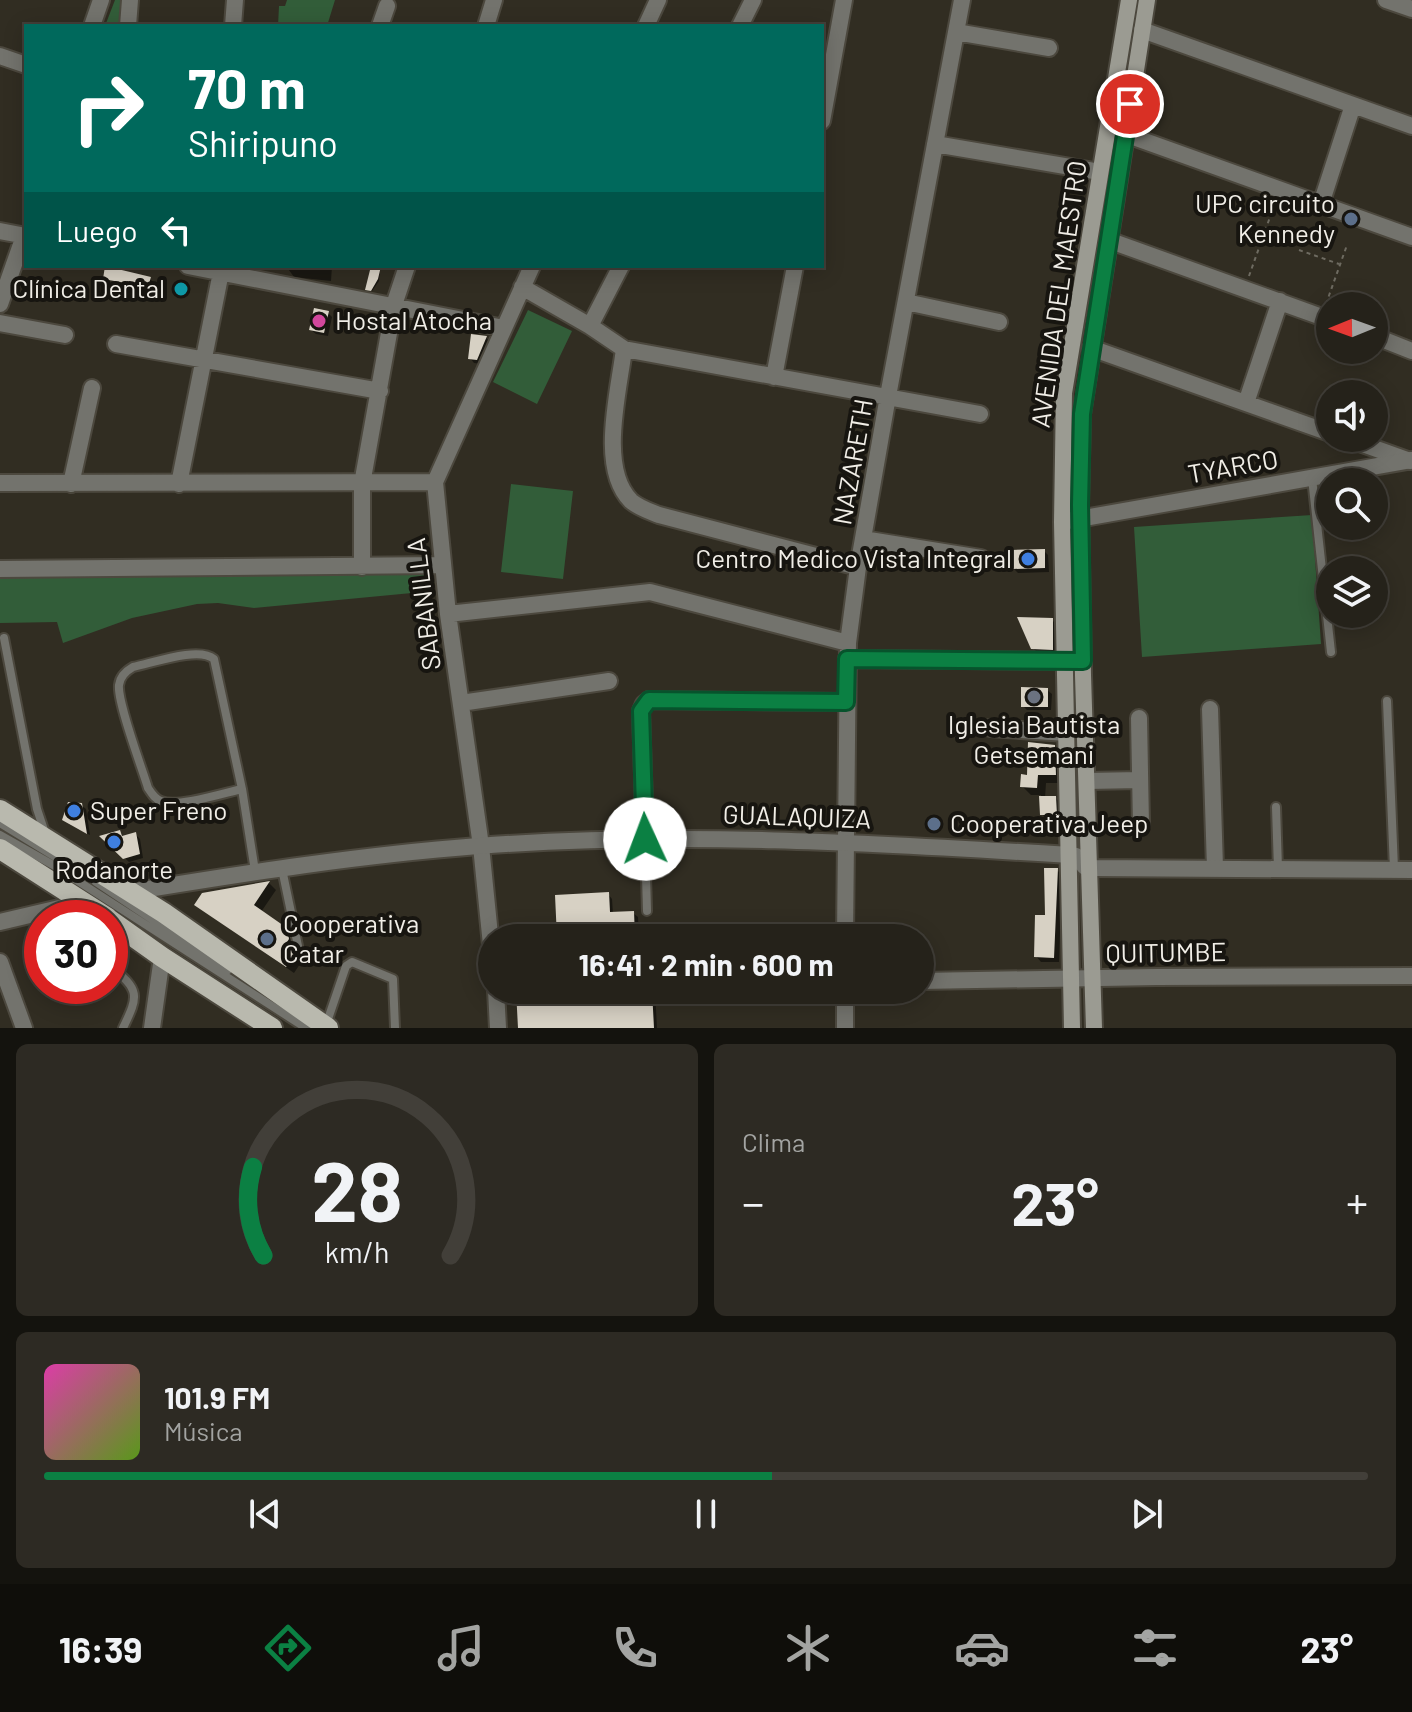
<!DOCTYPE html>
<html lang="es">
<head>
<meta charset="utf-8">
<style>
  :root { --surface:#25221a; --page:#2d2a23; --text:#f1f3f6; --muted:#a3a4a2; --line:#423f39; --accent:#0b8043 }
  body { margin:0; font-family:Barlow,sans-serif; background:var(--page); color:var(--text); height:100vh; display:flex; flex-direction:column; font-size:30px; white-space:nowrap }
  * { box-sizing:border-box; margin:0 }
  p { font-size:26px; color:var(--muted) }
  .icon { flex:none; width:44px; height:44px; fill:none; stroke:currentColor; stroke-width:2; stroke-linecap:round; stroke-linejoin:round }
  .map { position:relative; height:1028px; overflow:hidden }
  .side { display:flex; flex-direction:column; gap:16px; padding:16px; background:#14130e; flex:1 }
  .side>* { flex:none }
  .top-card { position:absolute; left:24px; top:24px; width:800px; height:244px; border-radius:0px; box-shadow:0 4px 20px #0003,0 0 0 2px var(--line); background:#00695c; color:#fff; overflow:hidden }
  .needle { width:52px; rotate:269deg }
  .tools { position:absolute; left:1316px; top:292px; display:grid; gap:16px }
  .tools a { display:grid; place-items:center; width:72px; height:72px; border-radius:50%; background:var(--surface); box-shadow:0 4px 20px #0003,0 0 0 2px var(--line); font-size:40px }
  .speed { position:absolute; left:24px; top:900px; display:flex; gap:16px; font-size:40px; font-weight:700; text-align:center }
  .speed>* { display:grid; place-content:center; width:104px; height:104px; border-radius:50%; background:var(--surface); box-shadow:0 4px 20px #0003,0 0 0 2px var(--line); line-height:1 }
  .speed .limit { border:12px solid #d22; background:#fff; color:#111 }
  .pin { position:absolute; display:grid; place-items:center; width:68px; height:68px; color:#fff; margin:-34px; border:4px solid #fff; border-radius:50%; box-shadow:0 2px 8px #0007 }
  .me { position:absolute; width:88px; margin:-44px; rotate:358deg; stroke-linejoin:round; filter:drop-shadow(0 0 6px #0008) }
  .turn { display:flex; align-items:center; gap:28px; height:168px; padding:0 32px; font-size:36px }
  .turn .icon { width:104px; height:104px; stroke-width:2.5 }
  .turn b { display:block; font-size:56px; line-height:68px }
  .then { display:flex; align-items:center; height:76px; padding:0 32px; background:#0003; gap:16px; font-size:30px }
  .big { font-size:60px; font-weight:700; line-height:1.1 }
  .side .widget { flex:1; display:flex; flex-direction:column; justify-content:center; gap:12px; min-width:0; padding:0 28px; border-radius:12px; background:var(--page) }
  .side .dial { align-items:center; gap:0 }
  .dial svg { height:208px; overflow:visible; fill:none; stroke:var(--line); stroke-width:7; stroke-linecap:round; text-anchor:middle }
  .dial text { fill:var(--text); stroke:none }
  .song { display:flex; align-items:center; gap:24px }
  .cover { width:96px; height:96px; border-radius:12px; background:linear-gradient(135deg,hsl(320 70% 55%),hsl(90 70% 35%)) }
  .played { height:8px; border-radius:4px; background:linear-gradient(90deg,var(--accent) 55%,var(--line) 55%) }
  .keys { display:flex; justify-content:space-around; direction:ltr }
  .heat { display:flex; justify-content:space-between; align-items:center; font-size:44px; direction:ltr }
  .side .tiles { flex:1; display:grid; gap:16px; grid-template-columns:1fr 1fr }
  .widget:last-child { grid-column:span 2 }
  .trip { position:absolute; left:478px; top:924px; width:456px; height:80px; border-radius:40px; background:var(--surface); box-shadow:0 4px 20px #0003,0 0 0 2px var(--line); font-weight:700; line-height:80px; text-align:center }
  .tab-bar { display:flex; height:128px; justify-content:space-around; align-items:center; background:#0f0e0a; color:var(--muted) }
  .tab-bar .icon { width:56px; height:56px }
  .tab-bar .active { color:var(--accent) }
  .tab-bar b { font-size:36px; color:var(--text) }
  .map>svg:first-child { display:block }
  .green { fill:#325d39 }
  .shadow { fill:#0007 }
  .building { fill:#d7d1c4 }
  .lines { fill:none; stroke-linecap:round; stroke-linejoin:round }
  .service-casing { stroke:#4c483e; stroke-width:12 }
  .minor-casing { stroke:#4c483e; stroke-width:20 }
  .tertiary-casing { stroke:#4c483e; stroke-width:20 }
  .secondary-casing { stroke:#4c483e; stroke-width:20 }
  .primary-casing { stroke:#4c483e; stroke-width:24 }
  .path { stroke:#6e6b61; stroke-width:2; stroke-dasharray:4 4; stroke-linecap:butt }
  .service { stroke:#73736d; stroke-width:8 }
  .minor { stroke:#73736d; stroke-width:16 }
  .tertiary { stroke:#73736d; stroke-width:16 }
  .secondary { stroke:#9b9b92; stroke-width:16 }
  .primary { stroke:#b9b9ae; stroke-width:20 }
  .route-casing { stroke:#07532c; stroke-width:20 }
  .route { stroke:#0b8043; stroke-width:14 }
  .service-dot { fill:#5c6f8a; stroke:#171510; stroke-width:3 }
  .culture-dot { fill:#0f9aa8; stroke:#171510; stroke-width:3 }
  .hotel-dot { fill:#d1479c; stroke:#171510; stroke-width:3 }
  .shop-dot { fill:#3f7fe0; stroke:#171510; stroke-width:3 }
  .worship-dot { fill:#6b7280; stroke:#171510; stroke-width:3 }
  .labels { text-anchor:middle; stroke-width:8; stroke-linejoin:round; paint-order:stroke }
  .poi-label { font-size:26px; fill:#f1eee7; stroke:#171510; text-anchor:start }
  .street-label { font-size:26px; fill:#f1eee7; stroke:#171510 }
</style>
</head>
<body>
<div class="map">
<svg width="1412" height="1028" viewBox="0 0 1412 1028">
  <rect width="100%" height="100%" fill="#312d22"/>
  <path class="green" d="M115,0h12l-2,26h-20z
    M287,0h48l-8,26h-49l1,-20h6z
    M528,310l44,21 -35,73 -44,-22z
    M511,484l62,7 -10,88 -62,-7z
    M1312,515l9,129 -179,13 -8,-130z
    M431,574l2,17 -179,17 -36,-5 -21,1 -65,14 -69,25 -6,-21 -57,1v-45z"/>
  <path class="shadow" d="M286,266h46l-1,15 -37,-4z
    M380,269l-1,12 -7,10 -3,-1z
    M105,279h45l2,2 -1,8z
    M328,313l4,4 -4,19 -12,-2 -5,-4z
    M473,336l13,2 4,4 -8,22 -8,-1 -4,-5z
    M1044,551l4,4 1,17 -31,1 -4,-4z
    M1052,620l10,10v28h-19l-10,-10z
    M1047,690l5,4 -1,16h-24l-4,-4z
    M1054,745l8,9 2,29h-18l-1,15h11l3,4v15h-14l-3,-3 -1,-19h-10l-9,-9z
    M81,805l5,4 4,26 -21,-11z
    M119,832l5,5 12,-2 4,4 3,19 -14,4 -26,-25z
    M1057,870l5,5 -3,87h-18l-5,-6z
    M269,883l7,7 -15,22 33,25 2,11 -3,5 9,8 -8,12 -98,-68 7,-10z
    M608,894l4,5 1,15 20,-1 5,4 1,21h-90l10,-1z
    M518,990h137l2,38h-137z"/>
  <path class="building" d="M105,266l46,11 -3,10 -45,-8z
    M371,266h10l-3,13 -7,12 -6,-1z
    M314,308l15,3 -5,22 -15,-3z
    M471,334l16,2 -10,24 -9,-1z
    M1045,549v19l-33,1 -1,-19z
    M1017,617l36,1v32l-22,-1z
    M1021,687l27,1v19h-27z
    M1028,742l27,3 1,30h-18l-1,13 -17,-1 1,-13 6,1z
    M1039,796h17l1,19h-17z
    M68,802l14,1 5,31 -25,-14z
    M120,830l2,6 14,-4 4,22 -17,5 -24,-23z
    M1044,868h14l-4,90 -20,-1 1,-42h10z
    M270,881l-16,24 33,23 2,11 -4,6 11,8 -10,14 -92,-62 8,-12z
    M609,892l1,20 24,-1 1,27h-78l-2,-43z
    M516,990h136l2,38h-136z"/>
  <g class="lines">
    <defs>
      <path id="service" d="M1312,478l19,174
        M4,638l33,171 8,24
        M1387,701l7,168
        M242,789c-18,4 -65,19 -81,12 -6,-2 -9,-7 -13,-13 -6,-20 -31,-86 -29,-103 1,-9 7,-14 14,-18 20,-4 66,-21 81,-8l28,130 13,82
        M1276,807l2,62
        M0,823l85,52
        M0,835l53,30 253,163
        M645,839l2,72
        M282,869l16,77
        M96,882l132,88
        M110,966c30,24 29,29 13,62
        M326,1025l20,-59 6,-4 41,17 2,49"/>
      <path id="minor" d="M1386,0l26,9
        M92,26l9,-26
        M128,26l2,-26
        M233,26l2,-26
        M380,26l7,-20
        M486,26l8,-26
        M646,26l12,-26
        M740,26l13,-26
        M1142,30l270,96
        M956,32l93,16
        M0,56l26,9
        M822,121l22,-121
        M1125,134l287,103
        M935,144l165,28
        M1321,204l32,-99
        M0,231l26,5
        M1108,240l222,80
        M188,266l316,62
        M522,287l68,39 34,23 356,65
        M906,302l93,20
        M0,304l24,-68
        M0,323l65,12
        M590,326l31,-60
        M1374,336l38,15
        M116,344l264,47
        M1091,348l239,85
        M624,349c-5,42 -26,119 7,152 8,7 18,10 28,14l199,52
        M774,377l21,-111
        M1246,403l34,-102
        M1346,438l64,23
        M0,483l435,-1
        M71,484l21,-96
        M179,484l42,-212
        M863,539l118,19
        M362,567v-83l32,-179 13,-39
        M0,569l442,-4
        M448,614l202,-22 198,51
        M847,659l236,2
        M461,703l148,-22
        M1210,709l5,159
        M1139,718l2,107
        M990,728l77,5
        M1087,781l53,-1
        M645,839l-4,-128 3,-7 5,-4 197,2
        M0,922l85,-20
        M845,938l3,-295 10,-76 30,-171 74,-396
        M492,955l-11,-109 -33,-232 -13,-132 97,-216
        M0,962l24,66
        M920,981l237,-4 255,-1
        M496,990l2,38
        M152,1028l10,-71
        M845,1028v-38"/>
      <path id="tertiary" d="M1067,521l345,-61
        M130,892c116,-19 231,-37 348,-46 198,-15 395,-3 592,9l6,1 9,11 6,1 321,2"/>
      <path id="secondary" d="M1072,1028l-10,-506 2,-129 65,-393
        M1094,1028l-11,-353 -3,-170 2,-91 65,-414"/>
      <path id="primary" d="M0,810l164,103 164,115
        M0,849l108,69
        M110,920l52,37 110,71"/>
    </defs>
    <use href="#service" class="service-casing"/>
    <use href="#minor" class="minor-casing"/>
    <use href="#tertiary" class="tertiary-casing"/>
    <use href="#secondary" class="secondary-casing"/>
    <use href="#primary" class="primary-casing"/>
    <path class="path" d="M1299,250l40,14
      M1249,276l26,-73
      M1326,304l21,-59"/>
    <use href="#service" class="service"/>
    <use href="#minor" class="minor"/>
    <use href="#tertiary" class="tertiary"/>
    <use href="#secondary" class="secondary"/>
    <use href="#primary" class="primary"/>
  </g>
  <g class="lines">
    <defs>
      <path id="route" d="M645,839l-4,-128 8,-11 197,2 1,-43 236,2 -3,-156 2,-91 48,-310"/>
    </defs>
    <use href="#route" class="route-casing"/>
    <use href="#route" class="route"/>
  </g>
  <g class="service-dot">
    <circle cx="1351" cy="219" r="8"/>
    <circle cx="934" cy="824" r="8"/>
    <circle cx="267" cy="939" r="8"/>
  </g>
  <circle class="culture-dot" cx="181" cy="289" r="8"/>
  <circle class="hotel-dot" cx="319" cy="321" r="8"/>
  <g class="shop-dot">
    <circle cx="1028" cy="559" r="8"/>
    <circle cx="74" cy="811" r="8"/>
    <circle cx="114" cy="842" r="8"/>
  </g>
  <circle class="worship-dot" cx="1034" cy="697" r="8"/>
  <g class="labels">
    <g class="poi-label">
      <text x="1335" y="213" text-anchor="end">UPC circuito<tspan x="1335" dy="30">Kennedy</tspan></text>
      <text x="165" y="298" text-anchor="end">Clínica Dental</text>
      <text x="335" y="330">Hostal Atocha</text>
      <text x="1012" y="568" text-anchor="end">Centro Medico Vista Integral</text>
      <text x="1034" y="734" text-anchor="middle">Iglesia Bautista<tspan x="1034" dy="30">Getsemani</tspan></text>
      <text x="90" y="820">Super Freno</text>
      <text x="950" y="833">Cooperativa Jeep</text>
      <text x="114" y="879" text-anchor="middle">Rodanorte</text>
      <text x="283" y="933">Cooperativa<tspan x="283" dy="30">Catar</tspan></text>
    </g>
    <g class="street-label">
      <text transform="translate(1059 294) rotate(-82)" y="9">AVENIDA DEL MAESTRO</text>
      <text transform="translate(853 462) rotate(-80)" y="9">NAZARETH</text>
      <text transform="translate(1233 467) rotate(-10)" y="9">TYARCO</text>
      <text transform="translate(424 604) rotate(-97)" y="9">SABANILLA</text>
      <text transform="translate(797 817) rotate(2)" y="9">GUALAQUIZA</text>
      <text transform="translate(1166 953) rotate(-1)" y="9">QUITUMBE</text>
    </g>
  </g>
</svg>
<div class="tools">
<a><svg class="needle" viewBox="-14 -14 28 28"><path d="M0-13l5 13h-10z" fill="#e53935"/><path d="M0 13l5-13h-10z" fill="#a3a4a2"/></svg></a>
<a><svg class="icon" aria-label="sound" viewBox="0 0 24 24"><path d="M4 9h4l5-4v14l-5-4H4zM17 9q2 3 0 6"/></svg></a>
<a><svg class="icon" aria-label="search" viewBox="0 0 24 24"><circle cx="10" cy="10" r="6"/><path d="M15 15l6 6"/></svg></a>
<a><svg class="icon" aria-label="layers" viewBox="0 0 24 24"><path d="M12 4l9 5-9 5-9-5zM3 14l9 5 9-5"/></svg></a>
</div>
<div class="speed"><div class="limit">30</div></div>
<div class="pin" style="left:1130px;top:104px;background:#d93025"><svg class="icon" aria-label="arrive" viewBox="0 0 24 24"><path d="M6 21V4h12l-3 4 3 4H6"/></svg></div>
<svg class="me" style="left:645px;top:839px" viewBox="-20 -20 40 40"><circle r="19" fill="#fff"/><path d="M0-13L10 11 0 6-10 11z" fill="#0b8043"/></svg>
<div class="trip">16:41 · 2 min · 600 m</div>
<div class="top-card">
<div class="turn"><svg class="icon" aria-label="right" viewBox="0 0 24 24"><path d="M7 20v-9h11M14 6l5 5-5 5"/></svg><div><b>70 m</b>Shiripuno</div></div>
<div class="then">Luego<svg class="icon" aria-label="left" viewBox="0 0 24 24"><path d="M17 20v-9H6M10 6l-5 5 5 5"/></svg></div>
</div>
</div>
<section class="side">
<div class="tiles">
<div class="widget dial"><svg viewBox="0 0 100 80">
<path d="M14 69A42 42 0 1 1 86 69"/>
<path d="M14 69A42 42 0 0 1 10 35" stroke="#0b8043"/>
<text x="50" y="56" font-size="32" font-weight="700">28</text>
<text x="50" y="72" font-size="11">km/h</text>
</svg></div>
<div class="widget"><p>Clima</p>
<div class="heat"><a>−</a><b class="big">23°</b><a>+</a></div>
</div>
<div class="widget">
<div class="song"><i class="cover"></i><div><b>101.9 FM</b><p>Música</p></div></div>
<div class="played"></div>
<div class="keys"><svg class="icon" aria-label="previous" viewBox="0 0 24 24"><path d="M18 5L8 12l10 7zM5 5v14"/></svg><svg class="icon" aria-label="pause" viewBox="0 0 24 24"><path d="M8 5v14M16 5v14"/></svg><svg class="icon" aria-label="next" viewBox="0 0 24 24"><path d="M6 5l10 7-10 7zM19 5v14"/></svg></div>
</div>
</div>
</section>
<nav class="tab-bar">
<b>16:39</b>
<svg class="icon active" aria-label="directions" viewBox="0 0 24 24"><path d="M12 3l9 9-9 9-9-9zM9 14v-3h6M13 9l2 2-2 2"/></svg>
<svg class="icon" aria-label="music" viewBox="0 0 24 24"><path d="M9 18V5l10-2v13"/><circle cx="6" cy="18" r="3"/><circle cx="16" cy="16" r="3"/></svg>
<svg class="icon" aria-label="phone" viewBox="0 0 24 24"><path d="M5 4h4l2 5-3 2q2 4 5 5l2-3 5 2v4C11 20 4 13 5 4z"/></svg>
<svg class="icon" aria-label="climate" viewBox="0 0 24 24"><path d="M12 3v18M4 7l16 10M4 17L20 7"/></svg>
<svg class="icon" aria-label="car" viewBox="0 0 24 24"><path d="M5 17H2v-5l4-1 3-4h7l3 4 3 1v5h-3M9 17h6M6 11h13"/><circle cx="7" cy="17" r="2"/><circle cx="17" cy="17" r="2"/></svg>
<svg class="icon" aria-label="filters" viewBox="0 0 24 24"><path d="M4 7h16M4 17h16"/><circle cx="9" cy="7" r="2"/><circle cx="15" cy="17" r="2"/></svg>
<b>23°</b>
</nav>
</body>
</html>
